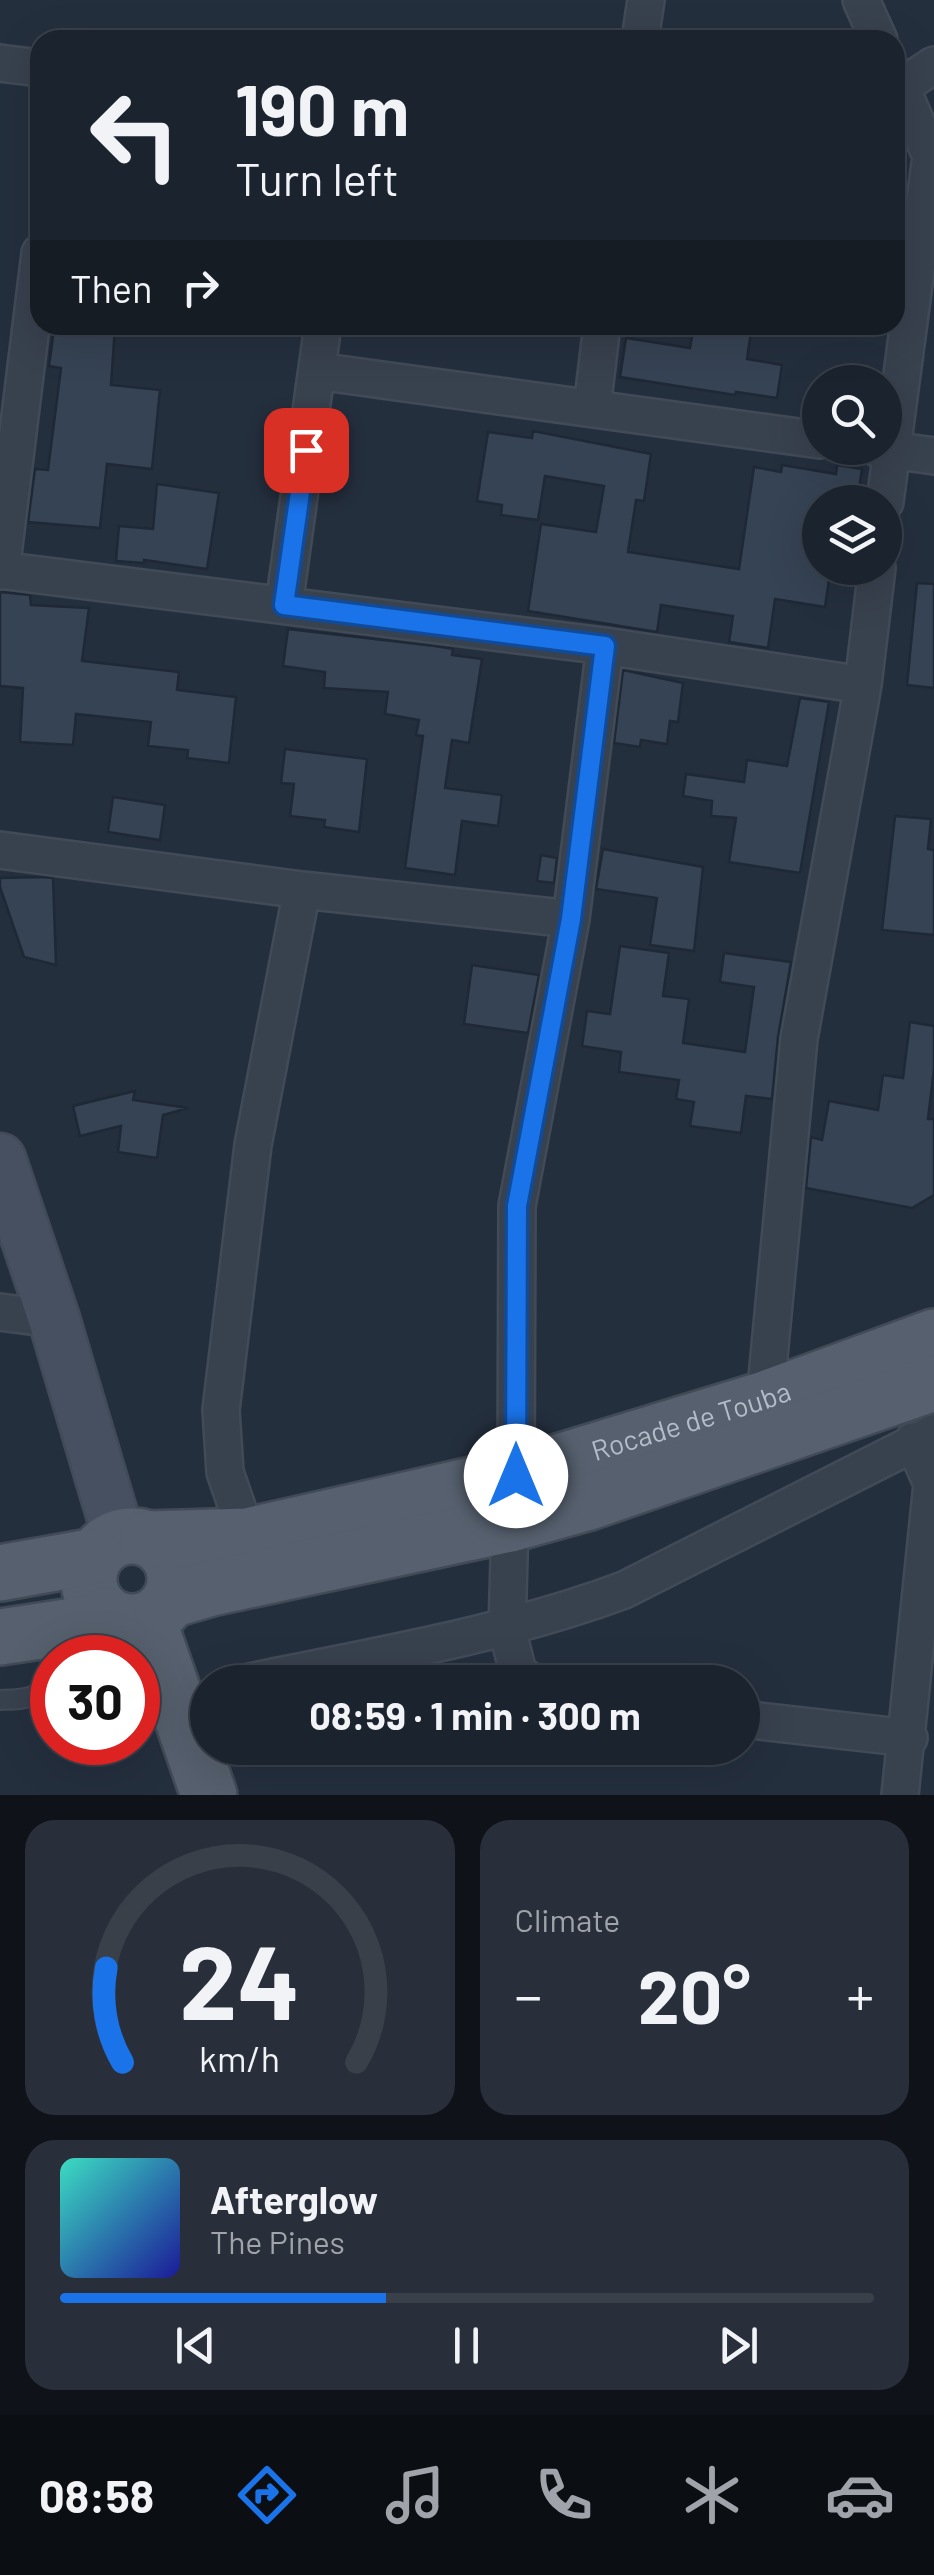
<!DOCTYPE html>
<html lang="en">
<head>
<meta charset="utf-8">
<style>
  :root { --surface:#1b232e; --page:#282f3a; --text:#f1f3f6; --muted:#a0a4aa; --line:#39404a; --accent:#1a73e8 }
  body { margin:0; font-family:Barlow,sans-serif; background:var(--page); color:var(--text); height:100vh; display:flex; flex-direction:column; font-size:38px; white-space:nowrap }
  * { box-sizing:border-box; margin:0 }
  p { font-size:32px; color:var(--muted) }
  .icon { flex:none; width:55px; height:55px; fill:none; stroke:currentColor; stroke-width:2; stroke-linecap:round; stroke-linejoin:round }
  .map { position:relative; height:1795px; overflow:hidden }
  .side { display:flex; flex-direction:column; gap:25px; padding:25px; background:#0f1319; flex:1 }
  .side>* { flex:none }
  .banner { position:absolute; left:30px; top:30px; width:875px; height:305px; border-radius:30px; box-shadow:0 10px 40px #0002,0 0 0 2px var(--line); background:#1b232e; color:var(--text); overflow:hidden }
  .controls { position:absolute; left:802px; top:365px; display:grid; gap:20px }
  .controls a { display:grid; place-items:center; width:100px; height:100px; border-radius:50%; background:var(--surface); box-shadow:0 10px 40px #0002,0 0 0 2px var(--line); font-size:50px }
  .speed { position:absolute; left:30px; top:1635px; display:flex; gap:20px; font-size:50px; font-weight:700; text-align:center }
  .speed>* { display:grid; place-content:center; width:130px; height:130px; border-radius:50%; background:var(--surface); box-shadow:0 10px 40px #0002,0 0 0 2px var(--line); line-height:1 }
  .speed .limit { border:15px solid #d22; background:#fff; color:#111 }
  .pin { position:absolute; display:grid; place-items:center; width:85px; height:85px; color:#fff; margin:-42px; border-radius:20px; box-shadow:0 5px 15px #0006 }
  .me { position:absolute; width:110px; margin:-55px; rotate:0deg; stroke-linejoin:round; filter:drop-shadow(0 0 8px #0008) }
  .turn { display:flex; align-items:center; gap:35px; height:210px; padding:0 40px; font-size:45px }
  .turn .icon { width:130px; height:130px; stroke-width:2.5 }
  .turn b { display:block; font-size:70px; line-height:85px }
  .then { display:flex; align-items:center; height:95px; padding:0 40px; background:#0003; gap:20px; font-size:38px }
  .big { font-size:75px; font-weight:700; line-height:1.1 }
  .side .card { flex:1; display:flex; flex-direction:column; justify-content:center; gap:15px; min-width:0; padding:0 35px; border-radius:30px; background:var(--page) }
  .side .dial { align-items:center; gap:0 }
  .dial svg { height:260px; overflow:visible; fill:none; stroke:var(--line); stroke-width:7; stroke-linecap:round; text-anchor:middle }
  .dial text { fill:var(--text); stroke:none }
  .song { display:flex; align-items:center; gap:30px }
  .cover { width:120px; height:120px; border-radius:15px; background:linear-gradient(135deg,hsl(170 70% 55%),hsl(240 70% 35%)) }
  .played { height:10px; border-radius:5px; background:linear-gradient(90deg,var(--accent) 40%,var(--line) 40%) }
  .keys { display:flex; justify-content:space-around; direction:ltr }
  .heat { display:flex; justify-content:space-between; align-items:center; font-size:55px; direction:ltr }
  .side .tiles { flex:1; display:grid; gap:25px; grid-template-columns:1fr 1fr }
  .card:last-child { grid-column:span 2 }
  .trip { position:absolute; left:190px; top:1665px; width:570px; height:100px; border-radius:50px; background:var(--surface); box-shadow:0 10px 40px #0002,0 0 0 2px var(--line); font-weight:700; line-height:100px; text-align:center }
  .dock { display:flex; height:160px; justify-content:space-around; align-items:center; background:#0b0e12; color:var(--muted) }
  .dock .icon { width:70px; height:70px }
  .dock .current { color:var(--accent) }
  .dock b { font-size:45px; color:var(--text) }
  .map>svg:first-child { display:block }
  .building { fill:#364354; stroke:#1f2835; stroke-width:2.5 }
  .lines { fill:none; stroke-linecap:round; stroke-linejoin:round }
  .service-casing { stroke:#414a57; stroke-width:22 }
  .minor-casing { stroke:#414a57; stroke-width:40 }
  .secondary-casing { stroke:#414a57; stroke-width:55 }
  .primary-casing { stroke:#414a57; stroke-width:60 }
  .service { stroke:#38414e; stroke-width:18 }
  .minor { stroke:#38414e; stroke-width:35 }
  .secondary { stroke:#465061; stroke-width:50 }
  .primary { stroke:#56606e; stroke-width:55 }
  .route-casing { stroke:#114b97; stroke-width:25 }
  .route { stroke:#1a73e8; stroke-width:18 }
  .labels { text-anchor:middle; stroke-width:10; stroke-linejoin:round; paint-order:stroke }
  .street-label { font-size:28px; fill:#b4bcc9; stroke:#1d2633 }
</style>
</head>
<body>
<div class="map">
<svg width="934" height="1795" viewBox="0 0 934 1795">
  <rect width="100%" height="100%" fill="#242f3e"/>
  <path class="building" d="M69,325l46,2 -4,58 49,5 -8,79 -45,-5 -7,64 -72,-6 7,-53 13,1 13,-102 -12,-2 5,-37 15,3z
    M694,325h58l-5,34 35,6 -5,33 -41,-6 -1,3 -115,-18 6,-39 64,10z
    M533,431l118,23 -7,47 -8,-1 -8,52 111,17 15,-102 27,5 1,-7 54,9 1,-9 25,4 -5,33h-37v69l10,2 -5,34 -50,-8 -7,49 -39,-6 4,-26 -72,-11 -4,27 -129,-21 13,-87 55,8 8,-46 -59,-10 -7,44 -37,-5 1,-10 -25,-4 11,-69 44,6z
    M157,484l62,9 -12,76 -63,-9v3l-28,-2 3,-35 34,3z
    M917,583l17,1v104l-27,-3z
    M0,592l30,3 1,10 58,3 -7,53 97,11 -2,18 59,7 -7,66 -42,-5 1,-8 -40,-4 3,-24 -75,-8 -3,31 -53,-3 3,-54 -23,-2z
    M288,629l147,17 18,3 -1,6 30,4 -13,84 -17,-3 -7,48 57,7 -4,31 -36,-5 -7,54 -50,-7 18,-132 -7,-1 3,-15 -34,-6 3,-22 -64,-4 1,-16 -42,-6z
    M623,670l60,13 -5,39 -8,-1 -3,23 -26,-4 -1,7 -26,-4z
    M800,698l29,4 -29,171 -71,-11 7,-44 -25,-2 1,-15 -29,-5 3,-22 58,8 3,-22 40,6z
    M285,749l82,10 -8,73 -35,-5 1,-7 -35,-4 4,-32 -13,-1z
    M113,797l52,8 -5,35 -52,-8z
    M895,816l36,3 -3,30 6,1v85l-52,-5z
    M603,849l100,18 -9,84 -44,-6 7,-47 -61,-9z
    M541,855l16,3 -3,25 -17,-2z
    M41,877l12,1 3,87 -32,-8 -24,-70v-9z
    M620,946l49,7 -6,43 26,3 -6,44 62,9 9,-65 -34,-5 4,-29 67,9 -13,75 -6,62 -26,-3 -5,37 -51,-7 4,-24 -18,-3 3,-19 -60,-8 2,-20 -39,-6 5,-35 23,3z
    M472,965l67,10 -11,58 -64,-9z
    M910,1022l24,4v43l-6,50h6v76l-22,13 -106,-20 5,-51 11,3 7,-39 49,9 5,-35 20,3z
    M135,1091l-2,9 55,8 -25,7 -6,43 -39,-6 3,-26 -41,10 -7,-30z"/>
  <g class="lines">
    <defs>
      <path id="service" d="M0,1700c26,-1 38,0 52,-24"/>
      <path id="minor" d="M861,0l18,40
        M640,40l6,-40
        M0,63l40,5
        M895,74l39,89
        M901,87l33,-22
        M317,371l503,69
        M592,408l10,-83
        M877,448l57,8
        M885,502l46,-346
        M0,570l605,76 258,39
        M1,571l39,-318
        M284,605l39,-280
        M0,850l302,40 269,29
        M0,1312l54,7
        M765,1399l34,-360 64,-354 14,-117
        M516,1475l1,-269 54,-287 34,-273
        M510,1524l-3,105 11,43 13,10
        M247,1536l-22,-64 -4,-62 32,-265 49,-255
        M249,1682c126,-26 254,-47 375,-92l310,-157
        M742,1719l167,19
        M900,1795l32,-311 -19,-43"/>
      <path id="secondary" d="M0,1159l54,160 65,219"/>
      <g id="primary">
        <circle cx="132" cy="1579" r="43"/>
        <path id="s1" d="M148,1539l99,-3 269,-61 249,-76 169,-62"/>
        <path d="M0,1573l95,-17"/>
        <path d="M170,1600l41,-12 299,-64 79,-22 345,-119"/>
        <path d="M148,1620l61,175"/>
        <path d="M0,1637l93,-14 14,-8"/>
      </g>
    </defs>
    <use href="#service" class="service-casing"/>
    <use href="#minor" class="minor-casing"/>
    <use href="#secondary" class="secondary-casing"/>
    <use href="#primary" class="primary-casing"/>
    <use href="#service" class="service"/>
    <use href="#minor" class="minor"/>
    <use href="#secondary" class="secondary"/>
    <use href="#primary" class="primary"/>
  </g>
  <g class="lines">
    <defs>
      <path id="route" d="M306,450l-22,155 321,41 -34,273 -54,287 -1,270"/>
    </defs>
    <use href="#route" class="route-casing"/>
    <use href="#route" class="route"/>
  </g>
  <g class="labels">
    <g class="street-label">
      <text dy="10" stroke="none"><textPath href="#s1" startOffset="558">Rocade de Touba</textPath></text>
    </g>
  </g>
</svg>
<div class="controls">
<a><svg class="icon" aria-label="search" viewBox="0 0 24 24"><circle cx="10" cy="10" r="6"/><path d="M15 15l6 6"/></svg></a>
<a><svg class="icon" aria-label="layers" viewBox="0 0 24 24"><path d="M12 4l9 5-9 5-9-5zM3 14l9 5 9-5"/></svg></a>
</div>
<div class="speed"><div class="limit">30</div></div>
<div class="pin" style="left:306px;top:450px;background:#d93025"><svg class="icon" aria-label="arrive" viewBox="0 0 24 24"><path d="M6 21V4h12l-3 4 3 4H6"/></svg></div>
<svg class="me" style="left:516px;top:1476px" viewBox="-20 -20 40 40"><circle r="19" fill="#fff"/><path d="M0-13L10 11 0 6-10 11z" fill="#1a73e8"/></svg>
<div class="trip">08:59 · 1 min · 300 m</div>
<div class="banner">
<div class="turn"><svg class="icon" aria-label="left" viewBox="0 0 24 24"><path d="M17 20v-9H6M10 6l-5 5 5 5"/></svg><div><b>190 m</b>Turn left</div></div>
<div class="then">Then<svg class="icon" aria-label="right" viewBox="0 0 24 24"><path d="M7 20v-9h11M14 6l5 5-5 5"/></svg></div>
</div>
</div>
<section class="side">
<div class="tiles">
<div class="card dial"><svg viewBox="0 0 100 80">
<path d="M14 69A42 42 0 1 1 86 69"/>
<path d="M14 69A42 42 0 0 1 9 40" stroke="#1a73e8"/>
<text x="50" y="56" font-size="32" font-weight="700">24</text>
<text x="50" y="72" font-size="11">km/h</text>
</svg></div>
<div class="card"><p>Climate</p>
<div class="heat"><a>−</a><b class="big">20°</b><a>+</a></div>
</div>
<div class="card">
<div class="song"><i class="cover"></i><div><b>Afterglow</b><p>The Pines</p></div></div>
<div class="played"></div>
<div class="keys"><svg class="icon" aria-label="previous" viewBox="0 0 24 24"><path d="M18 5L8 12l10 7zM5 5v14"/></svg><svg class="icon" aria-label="pause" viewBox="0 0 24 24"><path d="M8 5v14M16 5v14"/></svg><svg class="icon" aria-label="next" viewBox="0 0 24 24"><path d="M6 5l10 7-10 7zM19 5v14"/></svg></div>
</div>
</div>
</section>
<nav class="dock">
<b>08:58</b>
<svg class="icon current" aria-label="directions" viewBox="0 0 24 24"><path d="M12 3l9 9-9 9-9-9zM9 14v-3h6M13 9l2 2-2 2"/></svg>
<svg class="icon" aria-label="music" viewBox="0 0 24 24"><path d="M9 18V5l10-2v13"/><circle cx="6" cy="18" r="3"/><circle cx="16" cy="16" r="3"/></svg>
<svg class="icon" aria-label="phone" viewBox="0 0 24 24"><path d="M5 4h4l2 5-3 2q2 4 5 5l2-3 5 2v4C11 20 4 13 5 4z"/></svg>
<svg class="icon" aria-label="climate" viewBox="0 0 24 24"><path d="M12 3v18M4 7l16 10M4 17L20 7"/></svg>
<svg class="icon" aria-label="car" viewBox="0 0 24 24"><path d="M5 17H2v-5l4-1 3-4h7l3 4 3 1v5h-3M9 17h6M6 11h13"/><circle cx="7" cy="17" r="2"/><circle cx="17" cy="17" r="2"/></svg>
</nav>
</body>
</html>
